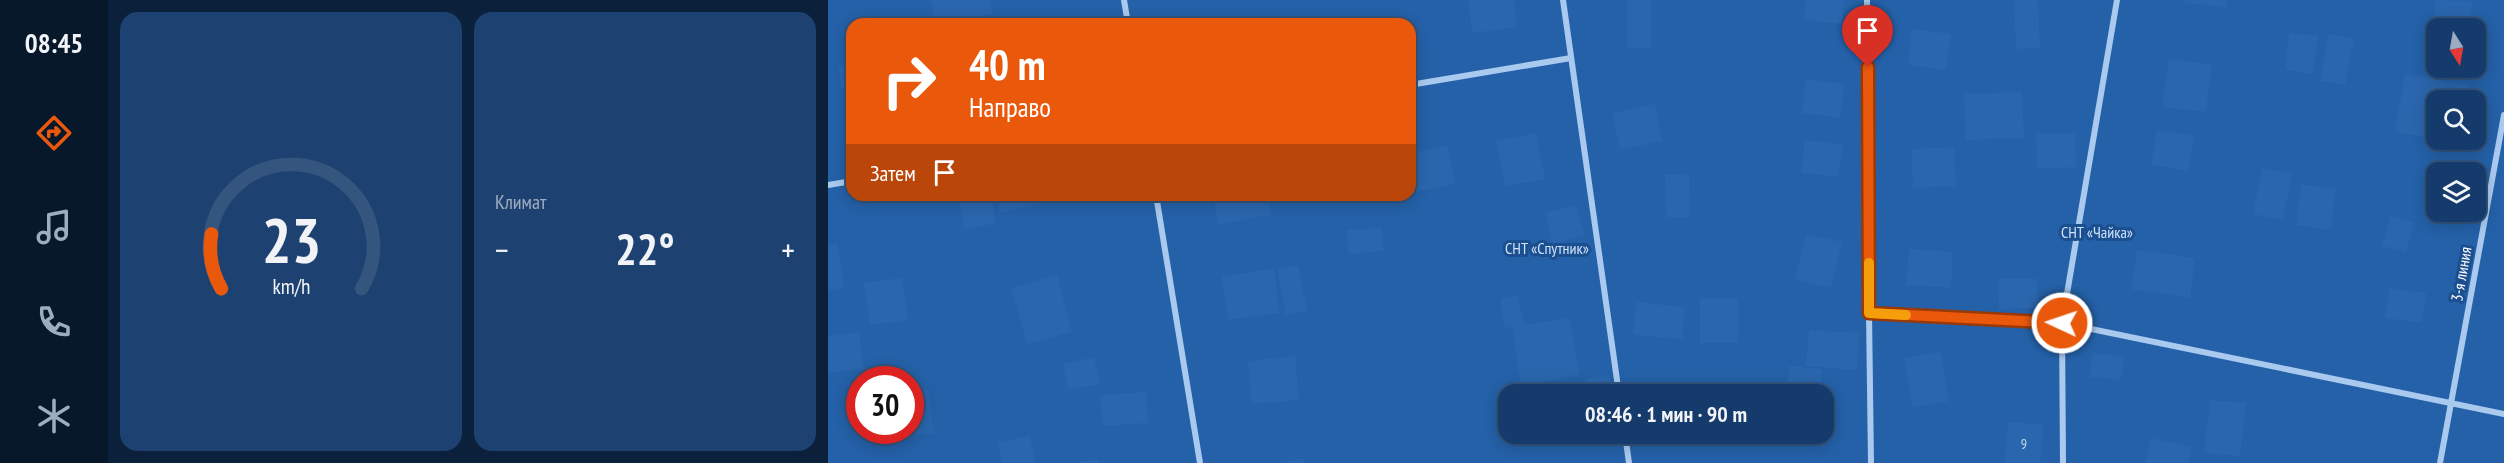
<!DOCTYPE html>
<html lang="ru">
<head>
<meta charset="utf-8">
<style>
  :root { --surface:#143b6b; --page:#1d4271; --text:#f1f3f6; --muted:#9dadc1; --line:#33557e; --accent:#ea580c }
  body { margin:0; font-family:"PT Sans Narrow",sans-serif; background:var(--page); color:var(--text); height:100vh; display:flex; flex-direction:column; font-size:22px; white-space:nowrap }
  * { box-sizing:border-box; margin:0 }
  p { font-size:20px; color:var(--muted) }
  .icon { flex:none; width:33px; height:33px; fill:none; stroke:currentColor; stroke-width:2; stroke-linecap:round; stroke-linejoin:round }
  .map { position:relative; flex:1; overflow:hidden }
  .details { display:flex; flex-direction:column; gap:12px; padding:12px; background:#0b203b; width:720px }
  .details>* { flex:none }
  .banner { position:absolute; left:18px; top:18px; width:570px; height:183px; border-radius:18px; box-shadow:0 3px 15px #0003,0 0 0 2px var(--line); background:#ea580c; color:#fff; overflow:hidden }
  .needle { width:39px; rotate:169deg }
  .tools { position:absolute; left:1598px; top:18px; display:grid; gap:12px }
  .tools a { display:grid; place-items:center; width:60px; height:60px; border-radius:12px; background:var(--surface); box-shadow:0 3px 15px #0003,0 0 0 2px var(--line); font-size:30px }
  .speed { position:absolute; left:18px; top:366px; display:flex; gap:12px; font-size:30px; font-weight:700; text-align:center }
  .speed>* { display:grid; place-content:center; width:78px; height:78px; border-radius:50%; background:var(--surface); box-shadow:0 3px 15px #0003,0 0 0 2px var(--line); line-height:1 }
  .speed .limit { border:9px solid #d22; background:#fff; color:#111 }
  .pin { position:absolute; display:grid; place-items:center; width:51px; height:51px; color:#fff; margin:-62px -26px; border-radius:50% 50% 50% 0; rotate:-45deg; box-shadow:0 0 6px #0007 }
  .pin .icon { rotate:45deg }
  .me { position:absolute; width:66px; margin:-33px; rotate:273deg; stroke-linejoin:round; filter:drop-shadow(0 0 4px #0008) }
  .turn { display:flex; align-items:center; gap:21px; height:126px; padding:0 24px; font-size:27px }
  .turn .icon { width:78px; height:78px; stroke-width:2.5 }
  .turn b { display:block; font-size:42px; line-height:51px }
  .then { display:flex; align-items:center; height:57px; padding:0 24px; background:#0003; gap:12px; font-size:22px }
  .big { font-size:45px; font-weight:700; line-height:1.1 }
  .details .widget { flex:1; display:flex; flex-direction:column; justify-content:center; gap:9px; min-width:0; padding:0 21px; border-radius:18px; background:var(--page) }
  .details .dial { align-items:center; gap:0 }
  .dial svg { height:156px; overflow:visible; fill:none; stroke:var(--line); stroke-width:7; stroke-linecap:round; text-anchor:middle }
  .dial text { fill:var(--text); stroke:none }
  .heat { display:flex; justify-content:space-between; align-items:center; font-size:33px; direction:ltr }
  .details .tiles { flex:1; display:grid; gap:12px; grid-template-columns:repeat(2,1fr) }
  .trip { position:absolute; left:670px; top:384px; width:336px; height:60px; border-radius:18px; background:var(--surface); box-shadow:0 3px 15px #0003,0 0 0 2px var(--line); font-weight:700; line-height:60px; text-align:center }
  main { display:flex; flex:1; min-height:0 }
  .menu { display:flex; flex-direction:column; width:108px; justify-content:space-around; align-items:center; background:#08182b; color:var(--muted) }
  .menu .icon { width:42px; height:42px }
  .menu .on { color:var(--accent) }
  .menu b { font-size:27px; color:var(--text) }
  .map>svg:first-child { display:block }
  .green { fill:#2461a8; fill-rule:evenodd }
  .building { fill:#2a66ad }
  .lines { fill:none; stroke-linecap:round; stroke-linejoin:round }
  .street { stroke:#a9c9ee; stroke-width:6 }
  .route-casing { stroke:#983908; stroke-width:15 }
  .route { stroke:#ea580c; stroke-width:10 }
  .slow { stroke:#f59e0b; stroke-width:10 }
  .labels { text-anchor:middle; stroke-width:6; stroke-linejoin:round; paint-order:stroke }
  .number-label { font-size:14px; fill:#cad9ea }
  .park-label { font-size:16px; fill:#cfe3fa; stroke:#1b4f8f }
  .street-label { font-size:16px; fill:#fff; stroke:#1b4f8f }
</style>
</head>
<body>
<main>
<nav class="menu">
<b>08:45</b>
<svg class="icon on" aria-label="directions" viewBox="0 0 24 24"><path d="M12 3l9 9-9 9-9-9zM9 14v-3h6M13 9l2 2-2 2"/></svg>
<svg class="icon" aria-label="music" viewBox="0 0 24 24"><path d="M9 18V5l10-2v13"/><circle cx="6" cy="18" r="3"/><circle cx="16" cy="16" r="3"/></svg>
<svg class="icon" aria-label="phone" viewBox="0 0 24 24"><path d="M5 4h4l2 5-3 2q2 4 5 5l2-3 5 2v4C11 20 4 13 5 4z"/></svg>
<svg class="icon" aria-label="climate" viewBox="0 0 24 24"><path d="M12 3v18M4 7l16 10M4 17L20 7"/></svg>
</nav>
<section class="details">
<div class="tiles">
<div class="widget dial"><svg viewBox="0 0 100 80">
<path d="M14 69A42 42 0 1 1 86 69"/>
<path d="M14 69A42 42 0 0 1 9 41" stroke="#ea580c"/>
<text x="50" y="56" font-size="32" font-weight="700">23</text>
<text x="50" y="72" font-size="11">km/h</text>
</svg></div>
<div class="widget"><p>Климат</p>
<div class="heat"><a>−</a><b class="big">22°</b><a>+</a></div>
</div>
</div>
</section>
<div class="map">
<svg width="1676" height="463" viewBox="0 0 1676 463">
  <rect width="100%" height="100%" fill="#1b4f8f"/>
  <path class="green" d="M0,0h1676v463h-1676zM24,24h558v171h-558zM1608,28h39v40h-39zM1608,100h39v40h-39zM1608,172h39v40h-39zM32,380h50v50h-50zM681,394h315v40h-315z"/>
  <path class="building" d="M103,0h59l3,14 -58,10z
    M640,0h46l3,27 -45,6z
    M799,0h24v48h-24z
    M978,0h38l-2,24 -38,-4z
    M1186,0h24l2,48 -24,1z
    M1357,0h42v7l-42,-4z
    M1607,0l37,1 -2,27h-34v15h-4z
    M1084,29l39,5 -5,36 -38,-5z
    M1461,33l29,3 -5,38 -28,-4z
    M1501,34l25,4 -9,47 -25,-4z
    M1341,59l43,6 -6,47 -44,-5z
    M24,64v22l-11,2 -3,-22z
    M1577,74l65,11 -2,15h-32v39l-41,-7z
    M978,79l38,5 -4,34 -38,-5z
    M1194,92l2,46 -58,2 -2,-46z
    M827,104l7,37 -42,9 -8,-37z
    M1329,130l37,6 -6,35 -37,-6z
    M708,133l9,46 -40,7 -9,-45z
    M1247,133l1,34 -39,2 -1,-35z
    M977,140l38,5 -5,32 -37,-4z
    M1617,140h17l-1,3z
    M620,146l7,38 -45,9v-40z
    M1126,147l2,39 -43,2 -2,-39z
    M1434,168l30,6 -9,46 -30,-6z
    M861,174l1,43h-24l-1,-42z
    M1473,184l35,5 -5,41 -35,-5z
    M163,195l5,28 -32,7 -6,-34z
    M168,195h42l2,9 -40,9z
    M385,195h55l3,20 -53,9z
    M748,205l9,30 -32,9 -8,-31z
    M1562,216l24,6 -8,30 -24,-6z
    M554,228l2,23 -36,3 -1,-24z
    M978,234l36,8 -11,46 -36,-9z
    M10,244l6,44 -16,2v-45z
    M1081,249l44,3 -2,36 -45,-3z
    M1309,250l58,8 -5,40 -59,-9z
    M470,265l9,46 -21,4 -9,-45z
    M446,269l6,44 -52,7 -6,-44z
    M229,275l15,57 -45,12 -16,-56z
    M74,278l6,42 -38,5 -6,-42z
    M1170,279h39l1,29 -39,1z
    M1561,288l37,5 -4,30 -37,-5z
    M690,295l6,30 46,-7 9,57 -58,10 -9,-58 -7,1 -5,-30z
    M872,298h38v45h-38z
    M808,302l49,5 -3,32 -49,-4z
    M981,330l50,3 -2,37 -51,-4z
    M31,332l5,37 -36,4v-37z
    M1113,352l8,49 -36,6 -9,-49z
    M1264,353l32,3 -3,24 -31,-3z
    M467,356l4,44 -48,4 -3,-43z
    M266,357l6,27 -32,6 -5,-26z
    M961,366l33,3 -2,23 -33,-2z
    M781,375l3,19h-25l-2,-15z
    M753,382l2,12h-41l-1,-6z
    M101,390l5,43 -51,5 -1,-8h28v-38z
    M318,392l2,31 -45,3 -3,-31z
    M1382,400l36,3 -6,53 -36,-3z
    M1180,422l35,3 -3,38h-35z
    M202,436l5,27h-33l-4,-21z
    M1323,438l41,9 -4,16h-42z
    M475,458l1,5h-20v-1z
    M270,459l1,4h-18v-1z"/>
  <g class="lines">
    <path class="street" d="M296,0l4,24
      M735,0l56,394
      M1039,0l2,313
      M582,85l161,-27
      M0,185l24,-4
      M328,195l44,268
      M797,434l4,29
      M1043,463l-2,-150 193,10 442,91
      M1235,463l-1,-140 55,-323
      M1612,463l64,-348"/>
  </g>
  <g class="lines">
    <defs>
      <path id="route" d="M1040,67l1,246 193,10"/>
    </defs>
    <use href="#route" class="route-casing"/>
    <use href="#route" class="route"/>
    <path class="slow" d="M1041,263v50l37,2"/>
  </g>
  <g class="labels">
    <g class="number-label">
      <text x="1196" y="449">9</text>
    </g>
    <g class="park-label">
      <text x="1269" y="238">СНТ «Чайка»</text>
      <text x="719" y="254">СНТ «Спутник»</text>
    </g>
    <g class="street-label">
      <text transform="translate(1633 274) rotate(-80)" y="6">3-я линия</text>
    </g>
  </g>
</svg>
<div class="tools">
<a><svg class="needle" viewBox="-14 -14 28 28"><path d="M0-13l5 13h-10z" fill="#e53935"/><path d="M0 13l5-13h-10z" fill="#9dadc1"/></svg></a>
<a><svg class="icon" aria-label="search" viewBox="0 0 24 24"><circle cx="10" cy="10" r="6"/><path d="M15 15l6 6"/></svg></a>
<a><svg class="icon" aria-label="layers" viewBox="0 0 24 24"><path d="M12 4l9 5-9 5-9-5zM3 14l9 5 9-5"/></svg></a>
</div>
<div class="speed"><div class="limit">30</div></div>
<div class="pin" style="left:1040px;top:67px;background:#d93025"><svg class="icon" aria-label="arrive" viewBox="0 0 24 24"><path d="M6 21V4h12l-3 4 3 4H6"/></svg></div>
<svg class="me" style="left:1234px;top:323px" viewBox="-20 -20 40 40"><circle r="17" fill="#ea580c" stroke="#fff" stroke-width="3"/><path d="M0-11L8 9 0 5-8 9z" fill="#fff"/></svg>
<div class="trip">08:46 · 1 мин · 90 m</div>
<div class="banner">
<div class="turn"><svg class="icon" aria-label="right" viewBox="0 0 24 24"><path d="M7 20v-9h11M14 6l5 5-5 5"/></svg><div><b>40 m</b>Направо</div></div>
<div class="then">Затем<svg class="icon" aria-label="arrive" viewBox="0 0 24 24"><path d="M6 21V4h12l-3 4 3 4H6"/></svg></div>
</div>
</div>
</main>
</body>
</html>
